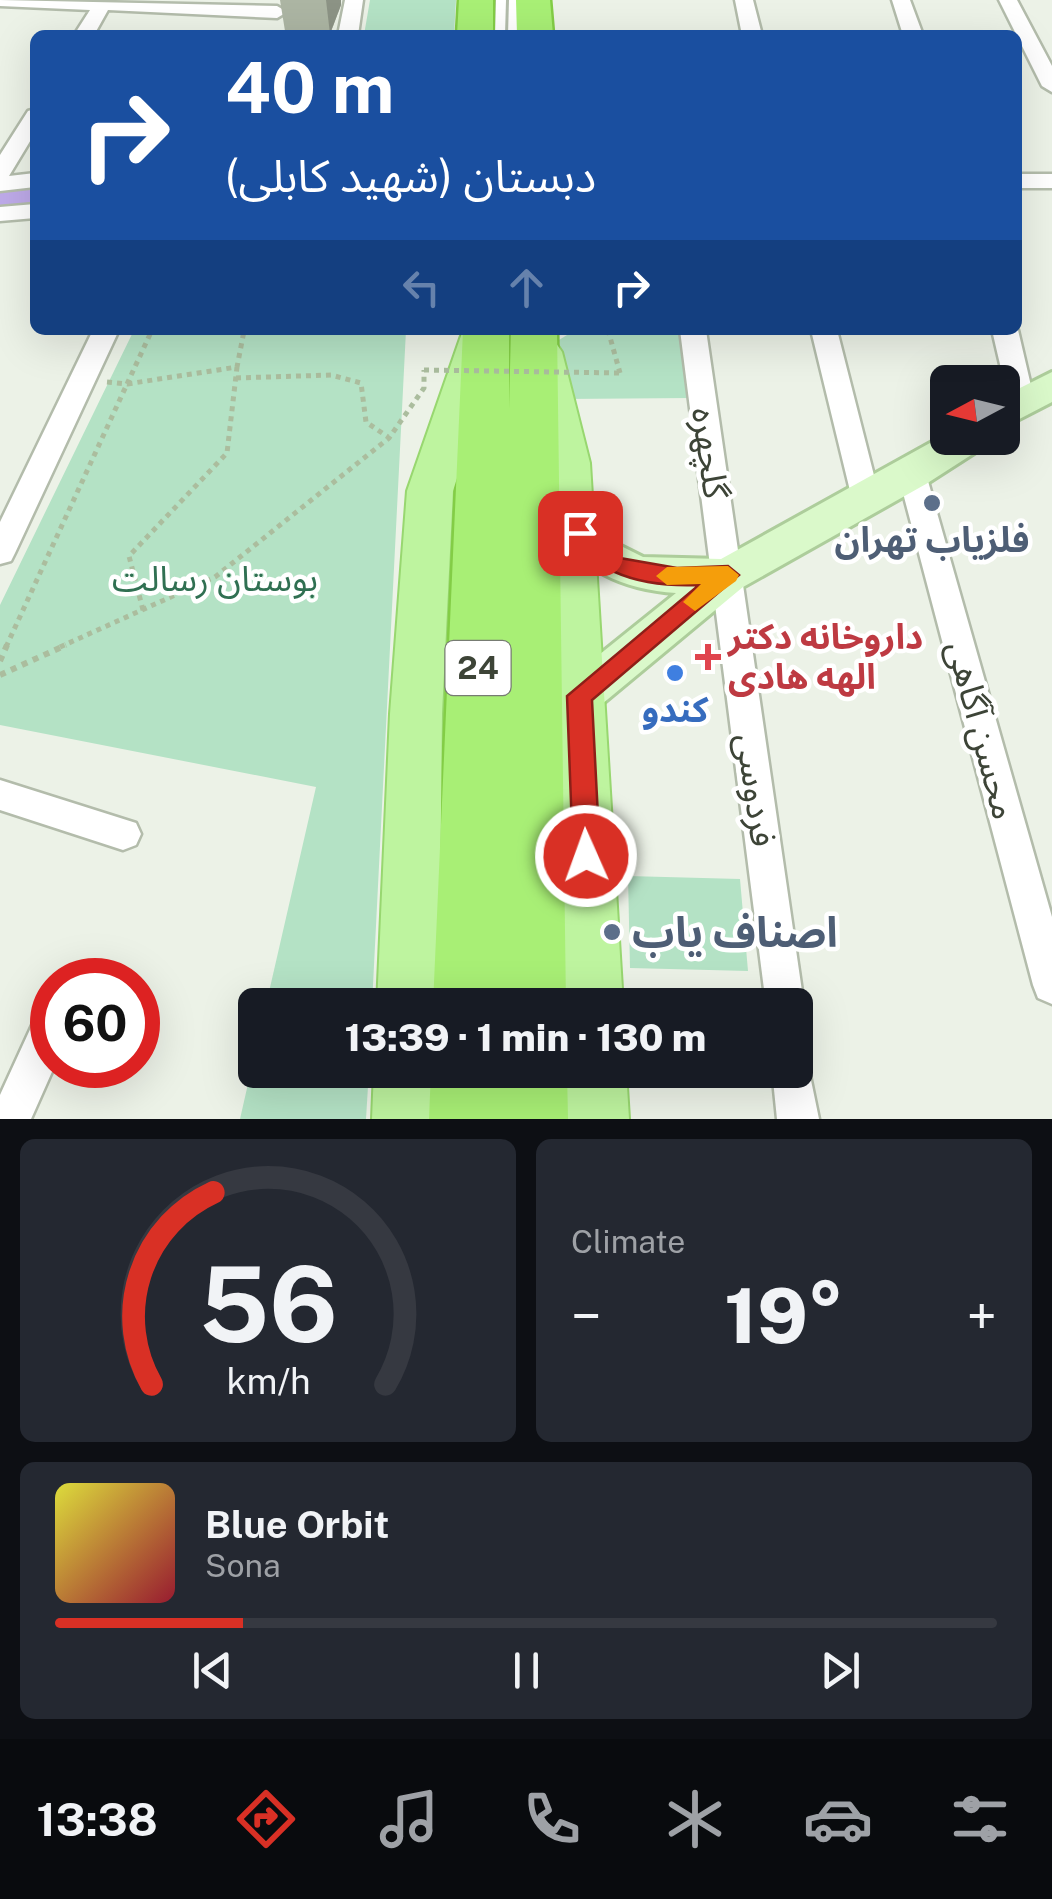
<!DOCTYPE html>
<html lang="en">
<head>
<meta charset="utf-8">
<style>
  :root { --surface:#171b24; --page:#242831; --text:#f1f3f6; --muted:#9ea1a6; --line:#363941; --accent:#d93025 }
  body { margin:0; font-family:"Public Sans","Noto Sans Arabic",sans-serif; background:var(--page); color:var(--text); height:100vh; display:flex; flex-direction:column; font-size:38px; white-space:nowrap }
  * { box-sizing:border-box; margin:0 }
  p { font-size:32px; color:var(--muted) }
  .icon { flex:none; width:55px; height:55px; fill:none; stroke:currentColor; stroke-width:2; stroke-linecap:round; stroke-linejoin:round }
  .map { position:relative; height:1119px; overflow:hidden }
  .side { display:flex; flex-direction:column; gap:20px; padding:20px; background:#0d0f14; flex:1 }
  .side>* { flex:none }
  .hud { position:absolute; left:30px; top:30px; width:992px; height:305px; border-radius:15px; box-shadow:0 10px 40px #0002; background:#1a4fa0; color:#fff; overflow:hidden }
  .needle { width:65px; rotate:263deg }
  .tools { position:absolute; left:930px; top:365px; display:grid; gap:20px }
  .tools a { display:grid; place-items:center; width:90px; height:90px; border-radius:15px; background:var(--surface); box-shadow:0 10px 40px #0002; font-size:50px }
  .speed { position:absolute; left:30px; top:958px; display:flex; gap:20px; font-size:50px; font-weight:700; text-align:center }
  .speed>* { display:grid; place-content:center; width:130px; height:130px; border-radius:50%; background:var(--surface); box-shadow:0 10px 40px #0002; line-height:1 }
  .speed .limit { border:15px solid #d22; background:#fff; color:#111 }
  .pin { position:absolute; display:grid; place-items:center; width:85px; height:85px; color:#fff; margin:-42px; border-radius:20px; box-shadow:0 5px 15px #0006 }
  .me { position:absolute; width:110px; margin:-55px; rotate:358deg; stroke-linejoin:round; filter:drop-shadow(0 0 8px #0008) }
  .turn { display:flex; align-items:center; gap:35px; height:210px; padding:0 30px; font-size:45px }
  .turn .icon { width:130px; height:130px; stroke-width:2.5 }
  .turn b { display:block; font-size:70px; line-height:85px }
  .lanes { display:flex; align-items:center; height:95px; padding:0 30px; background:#0003; justify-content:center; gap:50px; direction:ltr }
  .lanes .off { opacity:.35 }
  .big { font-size:75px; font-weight:800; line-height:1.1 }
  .side .tile { flex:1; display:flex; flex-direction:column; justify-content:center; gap:15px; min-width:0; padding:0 35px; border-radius:15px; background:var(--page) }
  .side .dial { align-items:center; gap:0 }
  .dial svg { height:260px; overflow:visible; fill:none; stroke:var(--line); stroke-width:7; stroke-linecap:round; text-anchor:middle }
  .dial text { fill:var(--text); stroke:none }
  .song { display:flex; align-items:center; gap:30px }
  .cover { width:120px; height:120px; border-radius:15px; background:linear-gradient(135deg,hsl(60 70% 55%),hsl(350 70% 35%)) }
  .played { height:10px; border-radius:5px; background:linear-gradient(90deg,var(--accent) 20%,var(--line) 20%) }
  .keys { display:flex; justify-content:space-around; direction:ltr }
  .heat { display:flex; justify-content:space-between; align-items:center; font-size:55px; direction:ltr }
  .side .tiles { flex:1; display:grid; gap:20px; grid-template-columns:1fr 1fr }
  .tile:last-child { grid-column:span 2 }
  .trip { position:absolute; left:238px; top:988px; width:575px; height:100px; border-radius:15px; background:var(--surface); box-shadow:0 10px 40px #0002; font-weight:800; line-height:100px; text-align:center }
  .menu { display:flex; height:160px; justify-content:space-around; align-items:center; background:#090b0e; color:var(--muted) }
  .menu .icon { width:70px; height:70px }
  .menu .selected { color:var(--accent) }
  .menu b { font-size:45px; color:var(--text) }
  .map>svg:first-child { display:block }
  .green { fill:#b4e2c5 }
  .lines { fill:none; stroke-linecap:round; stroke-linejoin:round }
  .river { fill:#beaae9; fill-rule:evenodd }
  .lane-casing { stroke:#b3bcab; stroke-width:5 }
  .street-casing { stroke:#b3bcab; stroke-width:5 }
  .secondary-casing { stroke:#adcd9b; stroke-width:6 }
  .primary-casing { stroke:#98d770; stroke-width:4 }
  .highway-casing { stroke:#83cd46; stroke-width:5 }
  .path-far1 { stroke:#abbd9e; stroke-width:5; stroke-dasharray:5 5; stroke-linecap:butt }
  .path { stroke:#abbd9e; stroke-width:6; stroke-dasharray:6 6; stroke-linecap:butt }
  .lane { fill:#fff; fill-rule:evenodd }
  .street { fill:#fff; fill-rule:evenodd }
  .secondary { fill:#daf9ca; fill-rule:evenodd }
  .primary { fill:#bef49f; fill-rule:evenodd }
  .highway { fill:#a8ef75; fill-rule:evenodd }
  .path-bridge { stroke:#abbd9e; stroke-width:5; stroke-dasharray:5 5; stroke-linecap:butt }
  .wall { fill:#acb5a3 }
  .shaded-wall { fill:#8c9385 }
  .route { fill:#d93025; stroke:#8d1f18; stroke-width:2.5 }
  .slow { fill:#f59e0b }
  .service-dot { fill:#5c6f8a; stroke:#fff; stroke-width:4 }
  .health-dot { fill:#e0444e; stroke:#fff; stroke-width:4 }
  .shop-dot { fill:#3f7fe0; stroke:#fff; stroke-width:4 }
  .labels { text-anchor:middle; stroke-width:9; stroke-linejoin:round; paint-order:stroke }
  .shield { fill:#fff; stroke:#777c73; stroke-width:2.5 }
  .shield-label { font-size:32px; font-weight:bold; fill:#3d4437 }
  .street-label { font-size:35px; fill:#3d4437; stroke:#fff }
  .service-label { font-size:35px; font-weight:bold; fill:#4e5e75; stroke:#fff }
  .park-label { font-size:35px; fill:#307052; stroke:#fff }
  .health-label { font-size:35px; font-weight:bold; fill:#be3a42; stroke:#fff; text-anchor:start }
  .shop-label { font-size:35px; font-weight:bold; fill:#366cbe; stroke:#fff }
  .near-service-label { font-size:42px; font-weight:bold; fill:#4e5e75; stroke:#fff; text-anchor:start }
</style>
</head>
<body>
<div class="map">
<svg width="1052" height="1119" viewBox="0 0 1052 1119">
  <rect width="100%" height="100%" fill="#ecf2e7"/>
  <path class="green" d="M370,0h86l-2,35h-90z
    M134,330h272l-34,675h-106l50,-218 -316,-62v-120z
    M575,330h103l13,68 -127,1 -5,-59z
    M628,876l112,3 8,92 -118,-3z
    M255,1053v17h114l-3,49h-126z"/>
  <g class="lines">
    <path class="river" d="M35,186v24l-35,4v-24z"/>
    <defs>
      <path id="lane" d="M496,0h10l-1,35h-10z
        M509,0h10l-1,35h-10z"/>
      <path id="street" d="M0,0l277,6 10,6 -10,6 -169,-8 -14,25h-20l16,-25 -90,-4z
        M345,0h18l-5,35h-20z
        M735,0h18l9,35h-20z
        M892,0h18l13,35h-20z
        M999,0h18l35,66v26l-10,-6z
        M35,109v24l-26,43 26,-3v14l-35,4v-36l28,-44z
        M1018,174h34v14h-34z
        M35,204v14l-35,3v-14z
        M93,330h26l-104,223 -4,8 -11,3v-42z
        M680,330h26l98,675 -9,15v-15h-29z
        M811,330h26l43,169 -4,7h-20l-4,-7z
        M992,330h26l17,73 -3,6 -10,3 -13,-9z
        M912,464l14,10 126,443v87l-14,-6 -5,-13 -135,-511z
        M0,780l136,43 5,11 -5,11 -13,5 -123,-40z
        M47,1017l5,3 3,45 -24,54h-31v-24l33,-72z
        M795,1051l11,5 13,63h-42l-5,-49h23z"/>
      <path id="secondary" d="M1052,372v30l-50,26v-31z
        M948,433v5h40l-6,10 -56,36 -183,103 -147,122 -16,6 -16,-6 -7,-13 7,-13 112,-90c-52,-3 -99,-24 -125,-70l6,-11 15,-4 15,4 34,34 22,11 78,2z"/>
      <path id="primary" d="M463,330h40l-50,161 -11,223 -3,291h-62l13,-291 17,-223z
        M542,339l14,4 6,9 28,111 33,542h-62l-15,-542 -24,-111 6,-9z
        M374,1070h64v49h-66z
        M562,1070h64l3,49h-66z"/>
      <path id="highway" d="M459,0h34v35h-36z
        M516,0h34l3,35h-36z
        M463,330h46v79l2,-79h46l9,675h-133z
        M431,1070h136l1,49h-139z"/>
    </defs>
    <use href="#lane" class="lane-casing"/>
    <use href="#street" class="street-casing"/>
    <use href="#secondary" class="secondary-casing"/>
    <use href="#primary" class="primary-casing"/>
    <use href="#highway" class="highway-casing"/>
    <path class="path-far1" d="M608,330l12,43
      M236,378l95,-3 30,8 5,39 22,15
      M107,382l20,2 25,-54
      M143,610l-14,-54 98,-103 10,-86
      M6,647l121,-263 110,-17 7,-36 4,-1
      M60,647l155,-70 174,-139 35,-50v-18"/>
    <path class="path" d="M0,661l7,-16
      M0,675l66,-30"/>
    <use href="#lane" class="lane"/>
    <use href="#street" class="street"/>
    <use href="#secondary" class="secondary"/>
    <use href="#primary" class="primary"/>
    <use href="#highway" class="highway"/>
    <path class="path-bridge" d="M424,370l196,3"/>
  </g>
  <path class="wall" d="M280,0h61v5l-11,29 -45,-3z"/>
  <path class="shaded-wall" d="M326,0h15v5l-11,29z"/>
  <path class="route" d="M580,524l40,34 57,10 51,-2 11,9 -147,125 8,156 -4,9 -10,4 -9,-4 -4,-9 -6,-160 132,-111c-49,2 -102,-8 -130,-52z"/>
  <path class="slow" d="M728,566l11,9 -3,6 -41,30 -12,-9 18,-18 -34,1 -11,-9 11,-9z"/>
  <g class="service-dot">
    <circle cx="932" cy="503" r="10"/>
    <circle cx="612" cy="932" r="10"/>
  </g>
  <path class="health-dot" d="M703 642h10v10h10v10h-10v10h-10v-10h-10v-10h10z"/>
  <circle class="shop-dot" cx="675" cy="673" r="10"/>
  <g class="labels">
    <rect class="shield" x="445.5" y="641" width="65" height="54" rx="8"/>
    <g class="shield-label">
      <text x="478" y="679">24</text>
    </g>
    <g class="street-label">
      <text transform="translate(710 453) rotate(82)" y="12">گلچهره</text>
      <text transform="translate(982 730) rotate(75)" y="12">محسن آگاهی</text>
      <text transform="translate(756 790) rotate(82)" y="12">فردوسی</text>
    </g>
    <g class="service-label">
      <text x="932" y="552">فلزیاب تهران</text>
    </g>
    <g class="park-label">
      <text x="215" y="591">بوستان رسالت</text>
    </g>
    <g class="health-label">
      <text x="728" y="649">داروخانه دکتر<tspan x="728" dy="40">الهه هادی</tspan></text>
    </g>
    <g class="shop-label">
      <text x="675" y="722">کندو</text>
    </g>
    <g class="near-service-label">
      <text x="632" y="947">اصناف یاب</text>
    </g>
  </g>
</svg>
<div class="tools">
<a><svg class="needle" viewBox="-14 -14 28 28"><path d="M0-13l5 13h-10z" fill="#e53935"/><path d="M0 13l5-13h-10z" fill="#9ea1a6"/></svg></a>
</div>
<div class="speed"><div class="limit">60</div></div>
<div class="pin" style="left:580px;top:533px;background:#d93025"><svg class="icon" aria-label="arrive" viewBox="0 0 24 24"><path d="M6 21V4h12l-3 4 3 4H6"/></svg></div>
<svg class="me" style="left:586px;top:856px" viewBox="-20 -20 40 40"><circle r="17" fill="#d93025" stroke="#fff" stroke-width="3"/><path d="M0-11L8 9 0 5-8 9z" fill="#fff"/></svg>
<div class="trip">13:39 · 1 min · 130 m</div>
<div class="hud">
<div class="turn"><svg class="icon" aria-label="right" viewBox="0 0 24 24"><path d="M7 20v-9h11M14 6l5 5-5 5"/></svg><div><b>40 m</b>دبستان (شهید کابلی)</div></div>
<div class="lanes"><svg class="icon off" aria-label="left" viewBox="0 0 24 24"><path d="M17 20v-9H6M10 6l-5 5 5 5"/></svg><svg class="icon off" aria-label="ahead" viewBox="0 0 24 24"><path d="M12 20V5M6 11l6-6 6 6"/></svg><svg class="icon" aria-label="right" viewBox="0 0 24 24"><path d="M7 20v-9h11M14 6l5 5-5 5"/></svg></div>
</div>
</div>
<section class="side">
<div class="tiles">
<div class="tile dial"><svg viewBox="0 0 100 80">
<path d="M14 69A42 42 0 1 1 86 69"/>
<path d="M14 69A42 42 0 0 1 33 10" stroke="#d93025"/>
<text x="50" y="56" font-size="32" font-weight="700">56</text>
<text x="50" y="72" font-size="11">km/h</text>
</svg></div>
<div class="tile"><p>Climate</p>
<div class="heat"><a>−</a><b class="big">19°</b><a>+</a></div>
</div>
<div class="tile">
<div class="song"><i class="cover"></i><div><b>Blue Orbit</b><p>Sona</p></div></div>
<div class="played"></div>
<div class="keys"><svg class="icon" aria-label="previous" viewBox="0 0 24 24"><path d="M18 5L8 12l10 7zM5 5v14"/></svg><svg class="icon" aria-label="pause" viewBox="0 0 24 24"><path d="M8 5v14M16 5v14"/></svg><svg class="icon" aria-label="next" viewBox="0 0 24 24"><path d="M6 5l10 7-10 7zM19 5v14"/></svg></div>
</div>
</div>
</section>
<nav class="menu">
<b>13:38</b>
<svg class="icon selected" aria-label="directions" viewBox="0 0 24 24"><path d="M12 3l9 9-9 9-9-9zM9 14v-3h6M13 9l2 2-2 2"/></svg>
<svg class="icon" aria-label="music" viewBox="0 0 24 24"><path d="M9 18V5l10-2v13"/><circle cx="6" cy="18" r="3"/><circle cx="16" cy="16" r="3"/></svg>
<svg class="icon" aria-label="phone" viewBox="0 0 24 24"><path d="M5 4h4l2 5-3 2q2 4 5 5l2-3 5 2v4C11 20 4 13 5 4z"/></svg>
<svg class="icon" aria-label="climate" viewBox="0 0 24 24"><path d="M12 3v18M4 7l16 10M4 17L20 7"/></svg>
<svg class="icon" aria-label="car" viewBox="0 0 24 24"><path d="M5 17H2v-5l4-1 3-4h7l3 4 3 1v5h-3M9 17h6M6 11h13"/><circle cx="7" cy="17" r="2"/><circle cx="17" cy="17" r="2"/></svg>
<svg class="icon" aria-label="filters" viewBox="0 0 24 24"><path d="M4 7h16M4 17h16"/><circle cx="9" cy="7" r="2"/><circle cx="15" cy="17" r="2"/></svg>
</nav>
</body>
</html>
